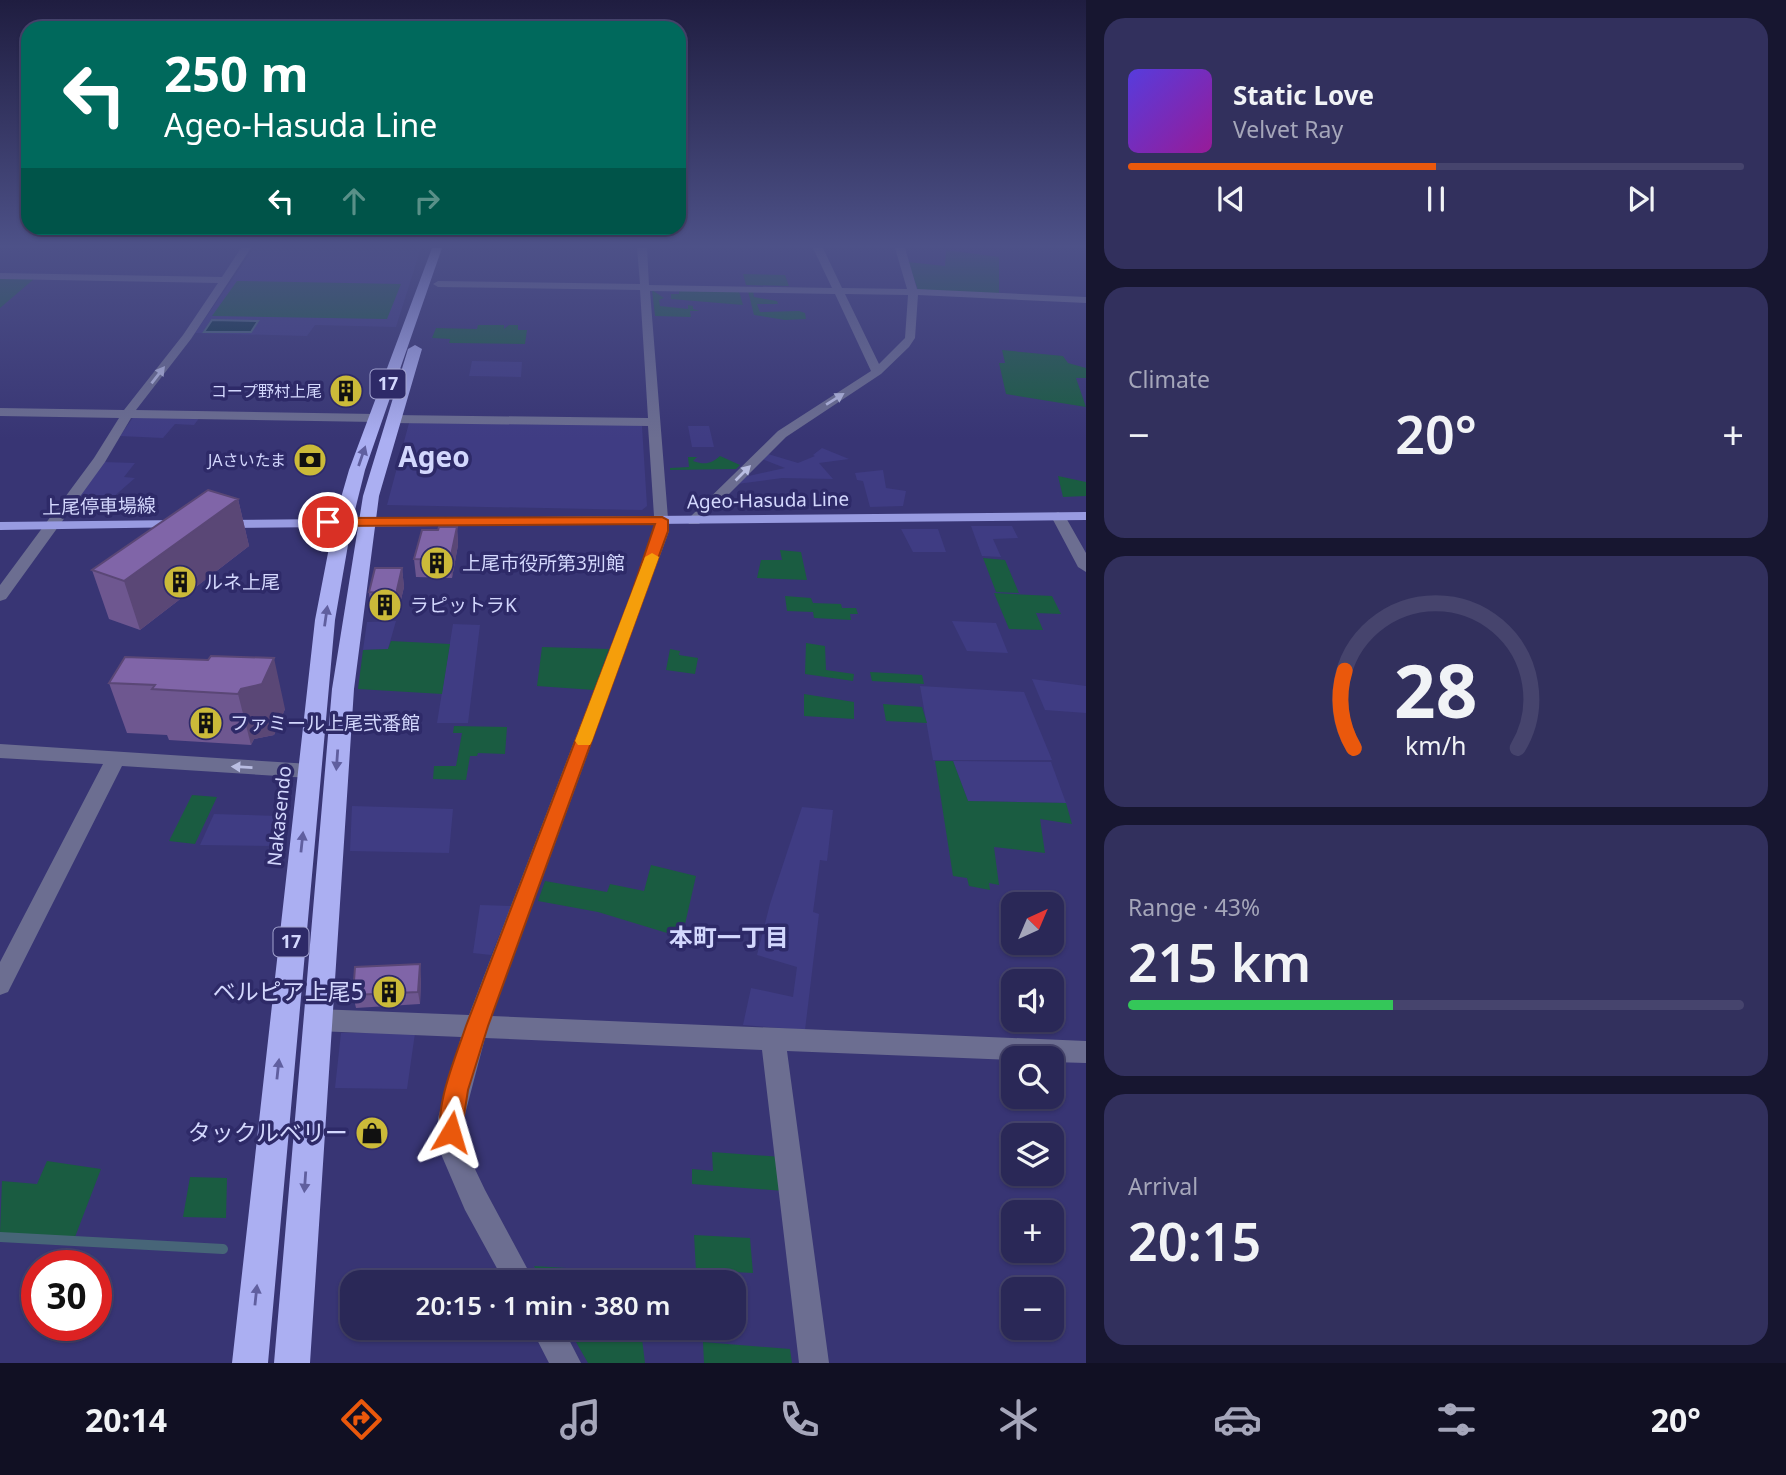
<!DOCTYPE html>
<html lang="en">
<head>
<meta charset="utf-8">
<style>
  :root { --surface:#2a2857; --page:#32305d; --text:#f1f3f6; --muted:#a5a6ba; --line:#46446d; --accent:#ea580c }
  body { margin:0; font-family:"Noto Sans","Noto Sans JP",sans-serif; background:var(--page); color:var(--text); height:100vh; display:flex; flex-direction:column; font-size:26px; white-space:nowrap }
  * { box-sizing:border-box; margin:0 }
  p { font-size:23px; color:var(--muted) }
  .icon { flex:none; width:38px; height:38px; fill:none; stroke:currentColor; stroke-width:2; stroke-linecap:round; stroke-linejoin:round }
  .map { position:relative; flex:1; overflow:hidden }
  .sheet { display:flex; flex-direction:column; gap:18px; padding:18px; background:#171630; width:700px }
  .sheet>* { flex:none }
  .top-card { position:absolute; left:21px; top:21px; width:665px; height:214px; border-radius:21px; box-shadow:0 2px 5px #0004,0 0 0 2px var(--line); background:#00695c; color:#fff; overflow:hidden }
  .needle { width:46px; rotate:44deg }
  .controls { position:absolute; left:1001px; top:892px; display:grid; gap:14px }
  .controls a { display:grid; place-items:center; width:63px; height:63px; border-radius:14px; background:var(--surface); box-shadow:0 2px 5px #0004,0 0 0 2px var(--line); font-size:35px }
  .speed { position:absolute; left:21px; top:1250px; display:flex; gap:14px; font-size:35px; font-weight:700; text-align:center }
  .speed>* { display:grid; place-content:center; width:91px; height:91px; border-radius:50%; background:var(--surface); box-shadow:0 2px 5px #0004,0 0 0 2px var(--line); line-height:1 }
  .speed .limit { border:10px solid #d22; background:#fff; color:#111 }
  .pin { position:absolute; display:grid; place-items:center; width:60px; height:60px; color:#fff; margin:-30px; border:4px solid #fff; border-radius:50%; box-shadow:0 2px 7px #0007 }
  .me { position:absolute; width:77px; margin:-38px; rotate:7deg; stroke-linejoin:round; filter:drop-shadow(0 0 5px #0008) }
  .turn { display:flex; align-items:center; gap:24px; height:147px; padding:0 28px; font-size:32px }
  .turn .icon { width:91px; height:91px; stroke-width:2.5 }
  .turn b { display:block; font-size:49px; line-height:60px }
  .lanes { display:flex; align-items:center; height:66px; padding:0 28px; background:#0003; justify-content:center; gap:35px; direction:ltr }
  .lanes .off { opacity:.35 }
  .big { font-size:52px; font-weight:600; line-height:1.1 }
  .sheet .tile { flex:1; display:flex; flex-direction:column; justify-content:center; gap:10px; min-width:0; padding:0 24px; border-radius:21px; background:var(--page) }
  .sheet .dial { align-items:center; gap:0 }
  .dial svg { height:182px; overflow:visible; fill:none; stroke:var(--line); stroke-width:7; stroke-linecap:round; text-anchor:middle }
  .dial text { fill:var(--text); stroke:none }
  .song { display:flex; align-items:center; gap:21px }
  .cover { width:84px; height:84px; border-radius:10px; background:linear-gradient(135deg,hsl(250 70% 55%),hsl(300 70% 35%)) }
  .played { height:7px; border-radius:4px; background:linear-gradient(90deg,var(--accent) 50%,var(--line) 50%) }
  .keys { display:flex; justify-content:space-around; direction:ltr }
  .heat { display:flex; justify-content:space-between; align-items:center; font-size:38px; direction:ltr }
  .charge { height:10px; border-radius:5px; background:linear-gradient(90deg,#34c759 43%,var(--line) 0) }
  .trip { position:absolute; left:340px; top:1270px; width:406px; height:70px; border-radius:21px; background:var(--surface); box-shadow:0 2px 5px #0004,0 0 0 2px var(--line); font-weight:600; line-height:70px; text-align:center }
  .tabs { display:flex; height:112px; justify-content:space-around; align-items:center; background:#111023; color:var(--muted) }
  .tabs .icon { width:49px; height:49px }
  .tabs .on { color:var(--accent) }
  .tabs b { font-size:32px; color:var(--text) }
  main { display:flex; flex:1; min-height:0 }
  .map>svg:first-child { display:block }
  .built { fill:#3f3c83 }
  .green { fill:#1a5c41 }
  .water { fill:#0b343f; stroke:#476578; stroke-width:2 }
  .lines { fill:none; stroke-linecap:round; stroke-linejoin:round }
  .stream { stroke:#476578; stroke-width:10 }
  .minor { fill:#6c6e91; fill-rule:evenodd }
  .major { fill:#989be1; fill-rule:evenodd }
  .highway { fill:#abaff2; fill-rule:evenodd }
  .wall { fill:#6e5790 }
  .shaded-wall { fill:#5a4776 }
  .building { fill:#8065a8; stroke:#5a4776; stroke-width:2 }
  .oneway { fill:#b9bde2 }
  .oneway2 { fill:#605f9f }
  .route { fill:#ea580c; stroke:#983908; stroke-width:2 }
  .slow { fill:#f59e0b }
  .labels { text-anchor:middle; stroke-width:7; stroke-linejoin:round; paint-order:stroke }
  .far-poi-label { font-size:16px; fill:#d3d7fd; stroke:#2e2a68; text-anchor:end }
  .shield { fill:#2e2a68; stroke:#a2a3d0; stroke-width:2 }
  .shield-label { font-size:18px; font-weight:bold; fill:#d3d7fd }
  .street-label { font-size:19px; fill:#d3d7fd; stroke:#2e2a68 }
  .poi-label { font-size:19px; fill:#d3d7fd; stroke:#2e2a68; text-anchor:start }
  .near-poi-label { font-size:23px; fill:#d3d7fd; stroke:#2e2a68; text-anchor:end }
  .near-neighbourhood-label { font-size:24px; font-weight:bold; fill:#d3d7fd; stroke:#2e2a68 }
  .far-town-label { font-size:28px; font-weight:bold; fill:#d3d7fd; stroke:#2e2a68 }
</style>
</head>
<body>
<main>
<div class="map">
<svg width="1086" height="1363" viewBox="0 0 1086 1363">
  <rect width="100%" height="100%" fill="#383574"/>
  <path class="built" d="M254,248h167l-25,79 -81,-2 -8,11 -112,-3z
    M472,361l50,1 -1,15 -52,-1z
    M134,416l66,1 -6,8 -19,-1 -12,14 -43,-2z
    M409,423l229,1 4,2 5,80 -5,4 -255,-5z
    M688,426h21l5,21h-22z
    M822,448l27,11 -30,4 14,16 -51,-1 -45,6 7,-7 41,-9 -23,-9 6,-5 30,9 17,-7 -2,-1z
    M103,462l32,1 -11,14 11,1 -40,35 -28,2z
    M883,470l3,18 20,3 -3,15 -33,1 -7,-26 -6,-1 -2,-7z
    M971,526h41l6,12 -25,1 8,18 -19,-1z
    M901,529h37l8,23h-33z
    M396,621l-8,28 -25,1 4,-28z
    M952,621l44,2 12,30 -41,-2z
    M453,624l27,1 -12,98h-31z
    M1032,679l54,7v27l-41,-3z
    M920,686l104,6 28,68h-119z
    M953,761l98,1 15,41 -98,-2z
    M352,806l101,3 -4,44 -99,-2z
    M802,807l31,3 -6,51 -7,-1 -7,52 6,2 -14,116 -62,-5 8,-37 42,9 4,-30 -40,-12 13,-51z
    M214,814l65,2 -4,30 -75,-1z
    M480,905l31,1 -20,49 -18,-2z
    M341,1033h74l-8,56 -72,-1z"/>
  <path class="green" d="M946,250l53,7v38l-81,-5 -10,-28 37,4z
    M743,274l42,1 4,11 -43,-1z
    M0,278l34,1 -34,29z
    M237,281l164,3 -14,35 -175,-3z
    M652,290l12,8 -5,2 1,6 28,3v-4l5,1v3l7,2h-10l1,6 -36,-1z
    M679,290l60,1 4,14 -72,-6v-5h8z
    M748,291h5l1,6 23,4 1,3h-21l3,8 39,-1 6,2 1,6 -21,1 -31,-5z
    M478,325h26v4l5,-4h9v5h9l-2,14 -76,-1 1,-4 -18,-1 4,-10 41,1z
    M1002,350l61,6 5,7 18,5v10h-10l10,29 -80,-13 -7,-31h6z
    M720,456l20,9 -4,4 -66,1v-2l19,-1 -1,-10h9l-4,4c12,4 18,3 27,-5z
    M1058,476l28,6v14l-23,1z
    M780,550l21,2 6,28 -50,-2 4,-18h21z
    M983,558l22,2 14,33 -23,-1z
    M994,593l58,3 9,18 -25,-1 7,17 -34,-1z
    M785,596l26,2 2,5 28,1 1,4h14l2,6h-8l1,6 -37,-2 -1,-6 -26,-1z
    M391,641l59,3 -8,50 -84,-5 5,-39 25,-1z
    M806,643l19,3 1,24 28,4 -1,7 -48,-7z
    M542,647l67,2 -15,41 -57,-4z
    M670,649l10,2 -1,4 19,3 -3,16 -29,-4z
    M870,672l52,3 2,9 -52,-3z
    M804,694l50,8v17l-50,-3z
    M883,704l39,3 5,16 -41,-2z
    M454,726l53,1 -2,27 -27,-1 -1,3h-7l-4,24 -33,-1 1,-13h22l6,-33h-9z
    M935,761h18l15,40 98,2 6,21 -32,-5 5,34 -51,-6 5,38 -10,-2 1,7 -21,-4 -2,-8 -14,-2z
    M192,795l25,2 -22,47 -26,-3z
    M651,865l45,11 -13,57 -14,-5 -2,5 -69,-21 -60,-11 7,-20 62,11 3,-8 34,7z
    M712,1152l69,5 3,34 -92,-7v-15l21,2z
    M47,1161l54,8 -26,68 -75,-4 2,-52 35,3z
    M190,1177l37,1 -1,40 -43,-1z
    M694,1235l56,3 3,35 -57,-3z
    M534,1266l81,5v12h-72z
    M568,1328l73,3 4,32h-57z
    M703,1342l87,7 2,14h-88z"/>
  <path class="water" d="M212,320l46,1 -7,11h-47z"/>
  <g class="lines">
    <path class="stream" d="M0,1237l223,12"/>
    <path class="minor" d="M241,248h10l-60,91 -55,71 239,4 6,4 -6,4 -244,-4 -26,44 -99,137 -6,2v-16l94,-127 25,-40 -119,-2v-8l124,2 59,-75 35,-52 -218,-4v-6l222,4z
      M637,248h10l2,37 183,3 -19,-40h10l19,40 65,1 -12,-41h10l12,41 169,8v6l-168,-8 -3,43 -6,9 -28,27 -95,63 -87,87h-10l-2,-3 2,-3 89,-87 93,-60 -36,-77 -185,-3 19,240 -177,485 594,25v22l-34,-1v-3l-39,1 -226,-9 42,312h-30l-37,-313 -277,-12 -21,80v28l21,44 50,93h-30l-40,-73 -27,-63v-29l23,-81 -144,-6 -9,-3 -3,-8 3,-8 9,-3 152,6 186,-484 -7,-105 -255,-3 -6,-4 6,-4 255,3 -8,-128 -202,-3 -5,-3 5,-3 202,3zM845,294l63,1 -3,43 -26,26z
      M1058,512l7,4 21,37v19l-8,-5 -27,-51z
      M0,744l310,20 7,2 3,5 -3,5 -7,2 -188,-12 -114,226 -8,3v-33l103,-198 -103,-6z
      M531,1328h32l18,35h-32z"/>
    <path class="major" d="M1086,512v8l-866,8 -7,-4 7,-4z
      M182,520l5,1 2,3 -2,3 -187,3v-8z"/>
    <path class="highway" d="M432,248h10l-77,222 -13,52 -17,98 -67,743h-36l83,-743 19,-98 15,-52z
      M415,345l7,4 -43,147 -25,193 -44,674h-36l58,-674 31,-193 45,-147z"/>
  </g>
  <path class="wall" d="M238,499l11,47 -109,84 -31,-11 -17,-49z
    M457,527l1,18 -6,33 -36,-1 -2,-18 24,-29z
    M402,568l2,19 -6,25 -27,-2 -2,-18z
    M125,657l160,52 -11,26 -20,4 -3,6 -82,-5 -2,-5 -40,-2 -18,-50z
    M421,977l-1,27 -64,4 -3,-13z"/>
  <path class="shaded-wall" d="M238,499l11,47 -109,84 -16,-49z
    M457,527l1,18 -6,33 -2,-18z
    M402,568l2,19 -6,25 -2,-18z
    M274,658l11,51 -11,26 -20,4 -3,6 -13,-51 3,-5z
    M420,964l1,13 -1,27 -2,-12z"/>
  <path class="building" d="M208,490l30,9 -114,82 -32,-11z
    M439,527h18l-7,33 -36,-1 8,-29h16z
    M375,568h27l-6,26 -27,-2z
    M211,656l63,2 -12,26 -21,5 -3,5 -86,-5 3,-4 -46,-2 16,-26 83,3z
    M420,964l-2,28 -65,3 2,-28z"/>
  <defs><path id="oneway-solid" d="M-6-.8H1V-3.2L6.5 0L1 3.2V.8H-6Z" transform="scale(1.75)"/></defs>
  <g class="oneway">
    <use href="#oneway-solid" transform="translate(158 375) rotate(-52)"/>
    <use href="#oneway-solid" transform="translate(835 399) rotate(-32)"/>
    <use href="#oneway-solid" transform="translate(743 473) rotate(-45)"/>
    <use href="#oneway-solid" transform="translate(242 767) rotate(-177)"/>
  </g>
  <g class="oneway2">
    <use href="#oneway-solid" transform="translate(362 456) rotate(-71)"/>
    <use href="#oneway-solid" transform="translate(326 616) rotate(-82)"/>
    <use href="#oneway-solid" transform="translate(337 760) rotate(94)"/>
    <use href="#oneway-solid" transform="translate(302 842) rotate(-84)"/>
    <use href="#oneway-solid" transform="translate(278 1069) rotate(-84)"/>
    <use href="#oneway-solid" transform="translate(305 1182) rotate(94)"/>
    <use href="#oneway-solid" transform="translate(256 1295) rotate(-84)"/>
  </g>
  <linearGradient id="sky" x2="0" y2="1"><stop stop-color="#1f1d40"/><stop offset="0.56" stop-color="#4d5188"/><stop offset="1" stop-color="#4d5188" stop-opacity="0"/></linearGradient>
  <rect width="1086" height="439" fill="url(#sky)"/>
  <path class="route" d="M662,517l6,3v11l-180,495 -20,64 -8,51 -9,3 -8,-3c-12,-28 14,-87 23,-115l164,-428 25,-74 -327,2 -6,-4 6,-4z"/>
  <path class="slow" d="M652,553l7,4 -67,184 -2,4h-12l-3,-4 70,-184z"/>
  <defs>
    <symbol id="building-disc" viewBox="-11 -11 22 22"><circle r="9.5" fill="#cbba39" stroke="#2e2a68"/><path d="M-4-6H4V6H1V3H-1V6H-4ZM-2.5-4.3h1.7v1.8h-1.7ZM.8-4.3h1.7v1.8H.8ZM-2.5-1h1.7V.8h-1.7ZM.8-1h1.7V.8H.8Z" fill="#111"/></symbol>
    <symbol id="bank-disc" viewBox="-11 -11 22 22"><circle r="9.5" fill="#cbba39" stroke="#2e2a68"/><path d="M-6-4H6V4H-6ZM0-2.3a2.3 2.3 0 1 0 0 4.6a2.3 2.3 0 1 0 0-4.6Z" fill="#111"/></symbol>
    <symbol id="shop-disc" viewBox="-11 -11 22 22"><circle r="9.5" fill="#cbba39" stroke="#2e2a68"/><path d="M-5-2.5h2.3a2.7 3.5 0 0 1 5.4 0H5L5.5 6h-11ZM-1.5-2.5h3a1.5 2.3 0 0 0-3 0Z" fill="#111"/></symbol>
  </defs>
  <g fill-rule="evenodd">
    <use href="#building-disc" x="327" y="372" width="38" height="38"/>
    <use href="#bank-disc" x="291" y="441" width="38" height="38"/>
    <use href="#building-disc" x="418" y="544" width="38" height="38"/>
    <use href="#building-disc" x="161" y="563" width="38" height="38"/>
    <use href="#building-disc" x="366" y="586" width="38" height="38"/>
    <use href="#building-disc" x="187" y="704" width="38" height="38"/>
    <use href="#building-disc" x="370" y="973" width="38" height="38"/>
    <use href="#shop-disc" x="353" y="1114" width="38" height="38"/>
  </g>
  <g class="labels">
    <g class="far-poi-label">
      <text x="322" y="397">コープ野村上尾</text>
      <text x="286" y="466">JAさいたま</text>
    </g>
    <g class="shield">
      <rect x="370.5" y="369.5" width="35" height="29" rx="5"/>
      <rect x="273.5" y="927.5" width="35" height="29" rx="5"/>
    </g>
    <g class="shield-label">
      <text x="388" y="390">17</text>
      <text x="291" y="948">17</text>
    </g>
    <g class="street-label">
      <text transform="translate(768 500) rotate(-1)" y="7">Ageo-Hasuda Line</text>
      <text transform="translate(99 506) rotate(-1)" y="7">上尾停車場線</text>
      <text transform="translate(279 816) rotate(-84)" y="7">Nakasendo</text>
    </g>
    <g class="poi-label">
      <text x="462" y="570">上尾市役所第3別館</text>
      <text x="204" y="589">ルネ上尾</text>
      <text x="410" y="612">ラピットラK</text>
      <text x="230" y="730">ファミール上尾弐番館</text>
    </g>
    <g class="near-poi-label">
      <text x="364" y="1000">ベルピア上尾5</text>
      <text x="348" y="1141">タックルベリー</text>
    </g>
    <g class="near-neighbourhood-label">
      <text x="729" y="946">本町一丁目</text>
    </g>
    <g class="far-town-label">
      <text x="434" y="467">Ageo</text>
    </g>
  </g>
</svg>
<div class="controls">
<a><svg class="needle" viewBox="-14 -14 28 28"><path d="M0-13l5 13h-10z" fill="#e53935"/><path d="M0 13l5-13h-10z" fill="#a5a6ba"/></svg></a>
<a><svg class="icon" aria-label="sound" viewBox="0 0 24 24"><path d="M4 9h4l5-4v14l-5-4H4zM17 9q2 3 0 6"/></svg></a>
<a><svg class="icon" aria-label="search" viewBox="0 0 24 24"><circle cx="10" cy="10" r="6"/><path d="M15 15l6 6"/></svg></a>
<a><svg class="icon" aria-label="layers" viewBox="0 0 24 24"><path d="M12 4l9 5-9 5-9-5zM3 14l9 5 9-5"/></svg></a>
<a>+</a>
<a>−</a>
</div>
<div class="speed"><div class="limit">30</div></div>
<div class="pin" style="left:328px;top:522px;background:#d93025"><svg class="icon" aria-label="arrive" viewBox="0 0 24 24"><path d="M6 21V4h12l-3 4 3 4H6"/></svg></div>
<svg class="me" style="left:451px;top:1132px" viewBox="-20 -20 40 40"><path d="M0-17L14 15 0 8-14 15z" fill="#ea580c" stroke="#fff" stroke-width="4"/></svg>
<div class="trip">20:15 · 1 min · 380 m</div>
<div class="top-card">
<div class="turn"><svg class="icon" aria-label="left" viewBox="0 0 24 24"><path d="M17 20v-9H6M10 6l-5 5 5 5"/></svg><div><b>250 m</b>Ageo-Hasuda Line</div></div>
<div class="lanes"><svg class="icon" aria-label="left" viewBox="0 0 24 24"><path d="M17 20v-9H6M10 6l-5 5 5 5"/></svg><svg class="icon off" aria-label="ahead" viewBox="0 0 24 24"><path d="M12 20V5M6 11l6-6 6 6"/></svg><svg class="icon off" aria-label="right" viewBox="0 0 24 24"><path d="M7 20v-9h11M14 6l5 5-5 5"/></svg></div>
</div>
</div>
<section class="sheet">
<div class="tile">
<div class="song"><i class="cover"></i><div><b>Static Love</b><p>Velvet Ray</p></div></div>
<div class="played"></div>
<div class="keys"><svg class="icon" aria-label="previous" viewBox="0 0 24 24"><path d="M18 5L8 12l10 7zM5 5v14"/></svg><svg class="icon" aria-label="pause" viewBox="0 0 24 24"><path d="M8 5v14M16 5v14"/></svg><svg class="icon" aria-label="next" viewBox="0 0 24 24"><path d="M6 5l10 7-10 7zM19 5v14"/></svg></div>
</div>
<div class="tile"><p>Climate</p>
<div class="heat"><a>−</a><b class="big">20°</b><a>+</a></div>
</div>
<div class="tile dial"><svg viewBox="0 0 100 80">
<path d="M14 69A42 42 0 1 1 86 69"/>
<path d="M14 69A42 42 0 0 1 10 35" stroke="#ea580c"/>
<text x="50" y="56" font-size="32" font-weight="700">28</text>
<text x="50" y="72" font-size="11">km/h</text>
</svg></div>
<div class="tile"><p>Range · 43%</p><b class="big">215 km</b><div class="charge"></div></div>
<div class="tile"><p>Arrival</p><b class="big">20:15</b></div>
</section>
</main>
<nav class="tabs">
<b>20:14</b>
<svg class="icon on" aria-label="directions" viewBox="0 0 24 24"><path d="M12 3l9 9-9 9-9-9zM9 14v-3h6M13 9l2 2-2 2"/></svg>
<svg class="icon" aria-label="music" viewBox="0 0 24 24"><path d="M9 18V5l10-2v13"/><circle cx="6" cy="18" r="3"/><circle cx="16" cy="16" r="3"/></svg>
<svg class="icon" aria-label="phone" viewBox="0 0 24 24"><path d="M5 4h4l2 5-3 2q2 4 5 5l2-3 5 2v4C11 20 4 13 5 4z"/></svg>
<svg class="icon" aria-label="climate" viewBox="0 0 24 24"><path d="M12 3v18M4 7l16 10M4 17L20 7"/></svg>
<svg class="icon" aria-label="car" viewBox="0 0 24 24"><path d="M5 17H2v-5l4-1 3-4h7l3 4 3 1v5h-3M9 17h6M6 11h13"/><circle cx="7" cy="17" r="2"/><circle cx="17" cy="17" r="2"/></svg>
<svg class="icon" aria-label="filters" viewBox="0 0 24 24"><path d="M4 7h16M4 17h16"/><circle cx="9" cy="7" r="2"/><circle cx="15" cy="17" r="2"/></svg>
<b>20°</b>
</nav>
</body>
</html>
